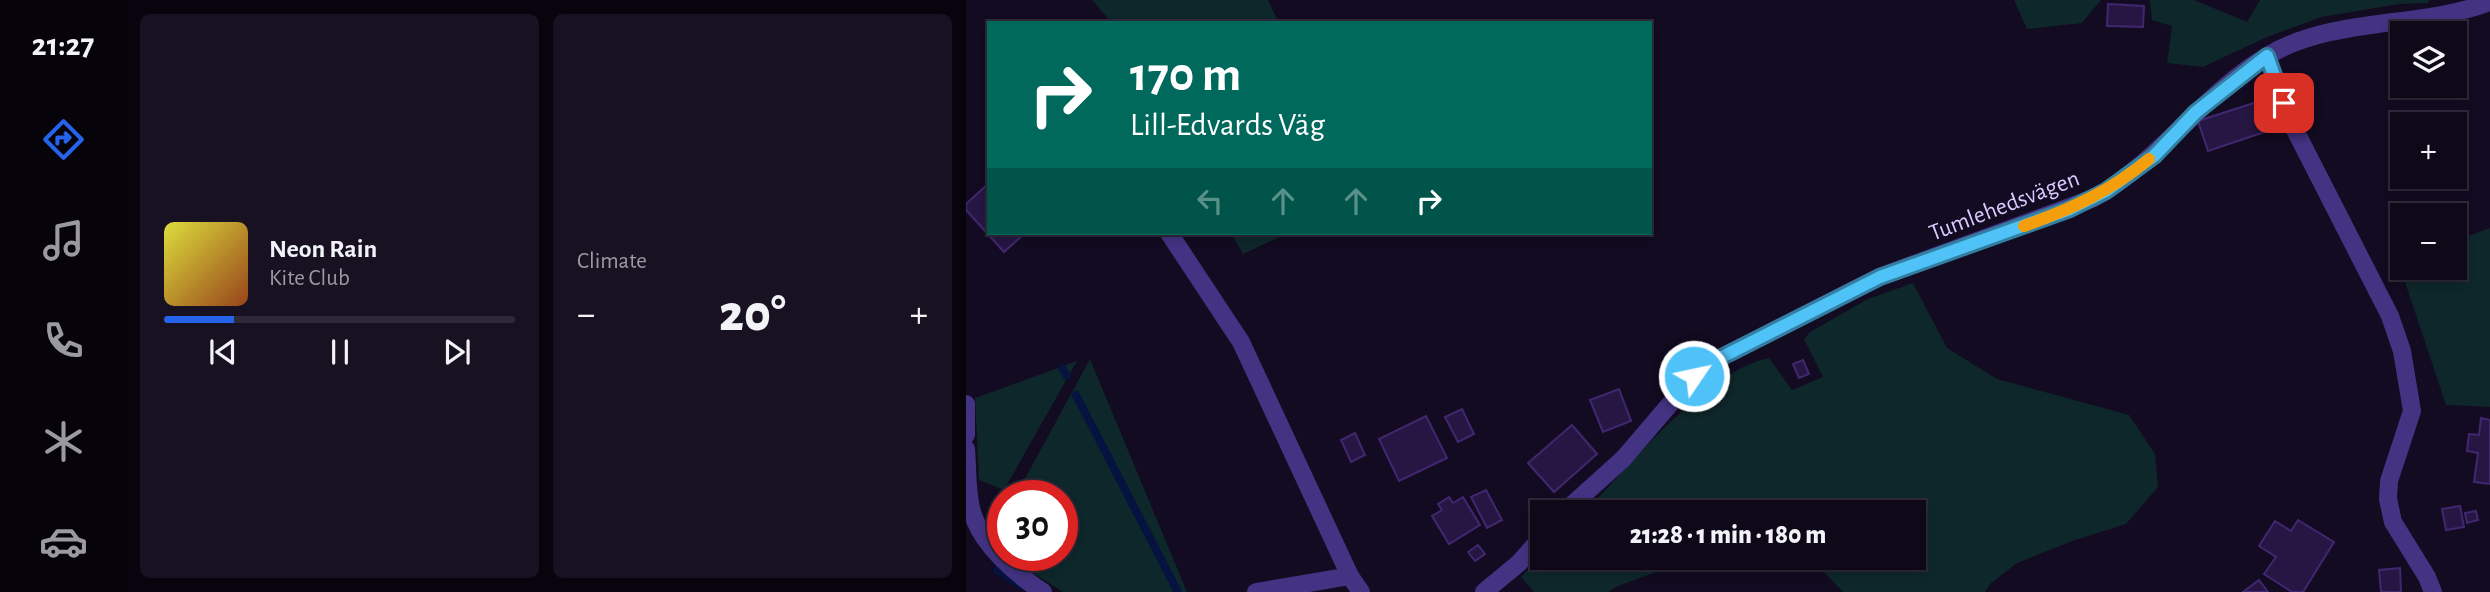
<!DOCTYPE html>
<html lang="en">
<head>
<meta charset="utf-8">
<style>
  :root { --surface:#0e0819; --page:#171122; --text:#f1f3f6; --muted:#9b9aa2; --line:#2e2938; --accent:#2563eb }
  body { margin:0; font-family:"Alegreya Sans",sans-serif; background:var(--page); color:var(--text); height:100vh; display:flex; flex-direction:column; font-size:26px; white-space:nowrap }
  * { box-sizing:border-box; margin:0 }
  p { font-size:23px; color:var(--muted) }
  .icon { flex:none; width:38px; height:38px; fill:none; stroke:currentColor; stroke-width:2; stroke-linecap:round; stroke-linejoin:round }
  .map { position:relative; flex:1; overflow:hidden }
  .details { display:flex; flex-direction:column; gap:14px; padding:14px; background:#08040e; width:840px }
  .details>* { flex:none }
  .banner { position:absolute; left:21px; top:21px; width:665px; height:214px; border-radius:0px; box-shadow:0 4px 10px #0003,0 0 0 2px var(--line); background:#00695c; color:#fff; overflow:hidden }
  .buttons { position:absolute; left:1424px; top:21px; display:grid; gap:14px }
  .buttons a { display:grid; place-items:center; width:77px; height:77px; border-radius:0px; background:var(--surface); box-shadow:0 4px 10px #0003,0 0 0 2px var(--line); font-size:35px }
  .speed { position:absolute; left:21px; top:480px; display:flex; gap:14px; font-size:35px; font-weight:700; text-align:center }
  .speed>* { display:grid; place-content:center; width:91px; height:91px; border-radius:50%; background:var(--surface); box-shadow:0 4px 10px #0003,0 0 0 2px var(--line); line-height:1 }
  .speed .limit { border:10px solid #d22; background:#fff; color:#111 }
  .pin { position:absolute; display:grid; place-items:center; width:60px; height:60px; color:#fff; margin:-30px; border-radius:14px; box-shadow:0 4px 10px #0006 }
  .me { position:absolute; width:77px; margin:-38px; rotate:56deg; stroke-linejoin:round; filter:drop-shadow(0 0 5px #0008) }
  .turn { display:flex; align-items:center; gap:24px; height:147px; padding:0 28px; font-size:32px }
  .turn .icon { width:91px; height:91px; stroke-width:2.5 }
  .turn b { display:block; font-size:49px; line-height:60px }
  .lanes { display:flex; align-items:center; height:66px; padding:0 28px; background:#0003; justify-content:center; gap:35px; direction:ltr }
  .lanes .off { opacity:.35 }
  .big { font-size:52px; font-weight:800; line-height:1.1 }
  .details .card { flex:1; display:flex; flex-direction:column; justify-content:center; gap:10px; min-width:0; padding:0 24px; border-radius:10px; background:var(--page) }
  .song { display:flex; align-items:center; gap:21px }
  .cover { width:84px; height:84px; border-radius:10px; background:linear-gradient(135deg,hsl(60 70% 55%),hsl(20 70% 35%)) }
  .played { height:7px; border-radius:4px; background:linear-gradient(90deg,var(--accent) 20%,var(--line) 20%) }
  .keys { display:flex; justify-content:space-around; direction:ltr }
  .heat { display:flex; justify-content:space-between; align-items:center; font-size:38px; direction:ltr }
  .details .tiles { flex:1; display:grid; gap:14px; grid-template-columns:repeat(2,1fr) }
  .trip { position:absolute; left:564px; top:500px; width:396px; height:70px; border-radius:0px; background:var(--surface); box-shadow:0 4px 10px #0003,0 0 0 2px var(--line); font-weight:800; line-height:70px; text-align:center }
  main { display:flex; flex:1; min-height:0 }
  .tabs { display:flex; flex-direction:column; width:126px; justify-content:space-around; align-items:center; background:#06030a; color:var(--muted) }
  .tabs .icon { width:49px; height:49px }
  .tabs .active { color:var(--accent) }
  .tabs b { font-size:32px; color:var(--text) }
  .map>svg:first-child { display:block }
  .green { fill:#0e272b }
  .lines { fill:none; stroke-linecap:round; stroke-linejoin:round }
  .stream { stroke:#06123f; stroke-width:8 }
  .building { fill:#261643; stroke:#412770; stroke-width:2 }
  .minor { stroke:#433383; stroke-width:18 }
  .route-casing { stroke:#337fa1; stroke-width:18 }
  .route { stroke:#4fc3f7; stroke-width:12 }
  .slow { stroke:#f59e0b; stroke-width:12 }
  .labels { text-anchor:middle; stroke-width:7; stroke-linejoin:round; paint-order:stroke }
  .street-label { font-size:24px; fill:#d9cbff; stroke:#120b21 }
</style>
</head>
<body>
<main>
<nav class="tabs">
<b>21:27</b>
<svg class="icon active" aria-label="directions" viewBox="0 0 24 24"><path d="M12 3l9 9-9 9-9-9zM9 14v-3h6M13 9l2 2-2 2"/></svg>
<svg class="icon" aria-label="music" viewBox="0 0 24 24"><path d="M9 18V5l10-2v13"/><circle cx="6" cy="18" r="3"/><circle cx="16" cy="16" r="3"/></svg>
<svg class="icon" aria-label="phone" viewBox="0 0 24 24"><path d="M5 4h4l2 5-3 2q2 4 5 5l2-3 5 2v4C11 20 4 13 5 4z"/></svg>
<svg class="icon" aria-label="climate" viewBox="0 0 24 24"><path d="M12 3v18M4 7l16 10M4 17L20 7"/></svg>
<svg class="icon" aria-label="car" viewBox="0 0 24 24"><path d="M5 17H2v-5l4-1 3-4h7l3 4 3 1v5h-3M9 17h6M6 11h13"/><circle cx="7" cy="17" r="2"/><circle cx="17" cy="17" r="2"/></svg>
</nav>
<section class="details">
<div class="tiles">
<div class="card">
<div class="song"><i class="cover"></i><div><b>Neon Rain</b><p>Kite Club</p></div></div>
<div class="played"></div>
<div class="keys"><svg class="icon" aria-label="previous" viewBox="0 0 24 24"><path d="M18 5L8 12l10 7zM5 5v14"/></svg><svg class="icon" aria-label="pause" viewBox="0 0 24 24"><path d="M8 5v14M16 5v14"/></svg><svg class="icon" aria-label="next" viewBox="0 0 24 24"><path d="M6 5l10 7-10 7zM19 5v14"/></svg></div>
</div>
<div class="card"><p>Climate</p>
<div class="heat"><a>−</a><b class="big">20°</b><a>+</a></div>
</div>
</div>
</section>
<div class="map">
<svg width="1524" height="592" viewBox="0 0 1524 592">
  <rect width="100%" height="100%" fill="#120b21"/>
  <path class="green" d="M126,0h176l11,23h-167z
    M1048,0h87l-19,23 -55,6z
    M1184,0h44l53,22 13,-22h169l-1,3 -29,1 -77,13 -55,20 -64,30 -36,-4 5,-37 -20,-6z
    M1524,228v179l-44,-2 -45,-135 54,-2v-27z
    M265,233h57l-45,21z
    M947,283l34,65 50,31 132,36 26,39 3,33 -32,37 -54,17 -55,22 -27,21 -5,8h-142l-31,-32 -32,-2h133v-45h-329c46,-47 121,-142 185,-155l23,32 31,-13 -19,-38 6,-7 58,-33z
    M124,359l97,233h-124l-30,-19 -18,-18h47v-60h-46z
    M111,361l-73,129 -25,-10 -4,-82z
    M576,556v2h153l-77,28 -10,6h-74l-13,-15z"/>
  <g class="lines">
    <path class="stream" d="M96,368l5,8
      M110,395l102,197
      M31,570l25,16"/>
  </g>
  <path class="building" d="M1142,4l36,2 -1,21 -36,-1z
    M1306,85l13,40 -77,26 -10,-30 62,-20 -3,-11z
    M23,183v50h36l-21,19 -38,-42v-6z
    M837,360l6,14 -10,4 -6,-14z
    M653,389l12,32 -28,11 -13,-32z
    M496,409l12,25 -16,8 -13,-25z
    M460,416l21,42 -48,23 -20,-42z
    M1515,418l9,2v64l-16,-2 4,-29 -11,-2 2,-17 10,1z
    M606,425l25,29 -43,38 -26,-29z
    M389,433l10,22 -14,7 -10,-22z
    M520,490l16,30 -15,8 -16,-31z
    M483,497l4,6 10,-6 17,28 -31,19 -17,-28 10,-6 -4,-6z
    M1494,506l4,21 -18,3 -4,-21z
    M1510,511l2,9 -11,3 -2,-10z
    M1332,520l36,22 -31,50h-11l-28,-18 12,-17 -17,-11 16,-25 16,10z
    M512,545l7,9 -10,7 -7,-9z
    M1434,568l1,24h-20l-2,-22z
    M1293,580l9,12h-25z"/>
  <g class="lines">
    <path class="minor" d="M1301,56l26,70 97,190 12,35 10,60 -23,70 -1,18 5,23 34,55 6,15
      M203,233l72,109 109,234 11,16
      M0,404v31
      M0,449c2,21 0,46 7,66 10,31 44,60 70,77
      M597,513l60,-54 71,-83 22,-16 163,-83 215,-79c66,-37 108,-103 173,-142 67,-40 152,-27 223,-54
      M290,592l94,-16
      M518,592l35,-29 23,-26"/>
  </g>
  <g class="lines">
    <defs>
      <path id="route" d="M728,376l22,-16 164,-83 190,-68 36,-18 48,-35 42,-44 71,-56 17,47"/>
    </defs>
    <use href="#route" class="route-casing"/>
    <use href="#route" class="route"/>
    <path class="slow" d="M1058,226c47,-17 87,-35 125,-67"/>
  </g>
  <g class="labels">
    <g class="street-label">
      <text transform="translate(1038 205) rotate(-21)" y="8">Tumlehedsvägen</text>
    </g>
  </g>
</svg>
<div class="buttons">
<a><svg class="icon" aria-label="layers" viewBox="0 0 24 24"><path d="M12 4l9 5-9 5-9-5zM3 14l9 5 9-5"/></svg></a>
<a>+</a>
<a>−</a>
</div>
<div class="speed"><div class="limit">30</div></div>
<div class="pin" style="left:1318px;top:103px;background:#d93025"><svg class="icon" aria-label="arrive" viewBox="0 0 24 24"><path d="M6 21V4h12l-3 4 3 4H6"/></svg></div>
<svg class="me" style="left:728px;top:376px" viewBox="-20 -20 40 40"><circle r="17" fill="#4fc3f7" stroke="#fff" stroke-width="3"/><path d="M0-11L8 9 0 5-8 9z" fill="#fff"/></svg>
<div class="trip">21:28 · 1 min · 180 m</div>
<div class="banner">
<div class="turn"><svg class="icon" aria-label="right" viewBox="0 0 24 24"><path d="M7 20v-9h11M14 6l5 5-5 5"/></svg><div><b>170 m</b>Lill-Edvards Väg</div></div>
<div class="lanes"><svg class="icon off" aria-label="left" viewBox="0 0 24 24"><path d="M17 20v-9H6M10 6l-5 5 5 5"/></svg><svg class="icon off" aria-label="ahead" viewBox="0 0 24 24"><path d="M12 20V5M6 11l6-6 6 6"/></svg><svg class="icon off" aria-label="ahead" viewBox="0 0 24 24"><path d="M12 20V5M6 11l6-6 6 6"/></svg><svg class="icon" aria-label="right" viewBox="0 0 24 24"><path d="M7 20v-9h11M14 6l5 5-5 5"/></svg></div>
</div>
</div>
</main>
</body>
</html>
